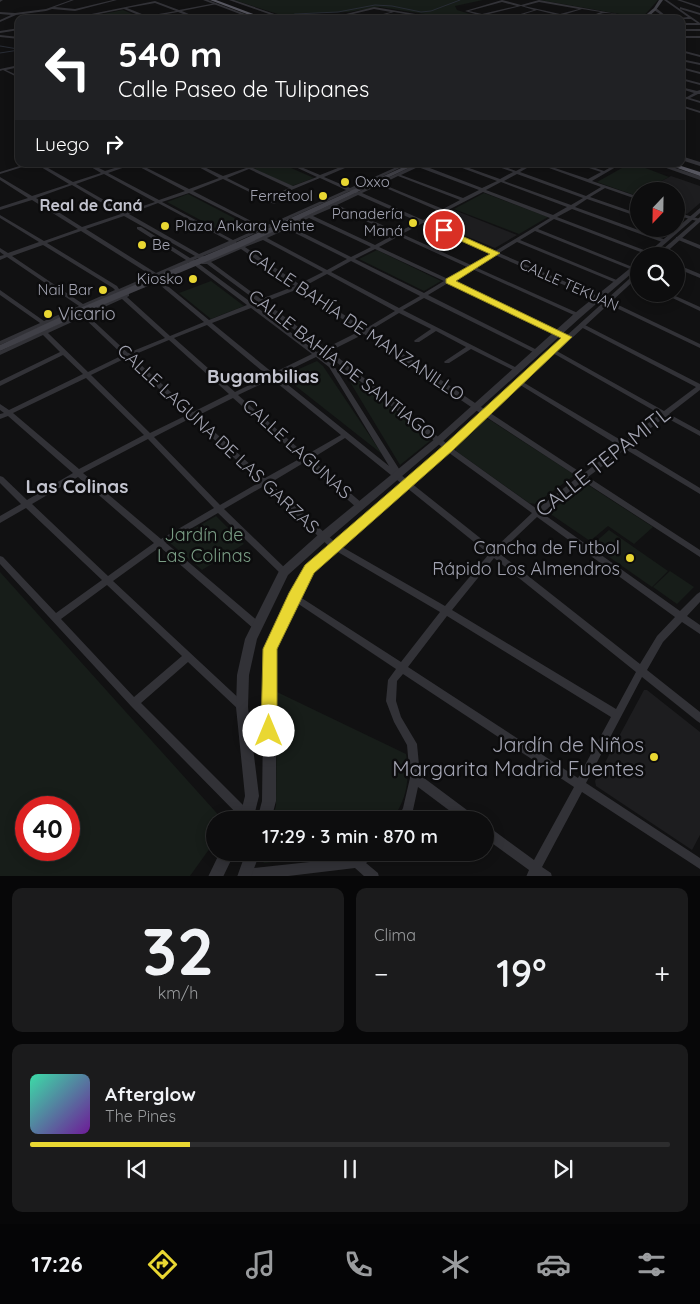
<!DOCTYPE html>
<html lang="es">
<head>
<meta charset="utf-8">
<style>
  :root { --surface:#0d0d0e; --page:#1b1b1c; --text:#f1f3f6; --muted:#9a9c9e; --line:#2d2d2e; --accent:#e9d732 }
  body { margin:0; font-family:Quicksand,sans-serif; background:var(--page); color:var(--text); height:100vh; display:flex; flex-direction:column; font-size:19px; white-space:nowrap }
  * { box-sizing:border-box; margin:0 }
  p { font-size:16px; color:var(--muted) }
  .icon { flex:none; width:28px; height:28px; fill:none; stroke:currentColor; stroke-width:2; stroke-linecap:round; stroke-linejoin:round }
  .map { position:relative; height:876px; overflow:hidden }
  .details { display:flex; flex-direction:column; gap:12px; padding:12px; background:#070708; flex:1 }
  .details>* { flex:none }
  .hud { position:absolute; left:15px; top:15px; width:670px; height:152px; border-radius:10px; box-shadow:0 2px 12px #0003,0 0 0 1px var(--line); background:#202124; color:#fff; overflow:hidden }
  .needle { width:32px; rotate:202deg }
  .fabs { position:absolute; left:630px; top:182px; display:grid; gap:10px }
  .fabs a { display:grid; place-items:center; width:55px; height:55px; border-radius:50%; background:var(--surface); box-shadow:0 2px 12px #0003,0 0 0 1px var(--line); font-size:25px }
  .speed { position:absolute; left:15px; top:796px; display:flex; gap:10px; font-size:25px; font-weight:700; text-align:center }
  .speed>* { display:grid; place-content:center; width:65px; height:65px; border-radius:50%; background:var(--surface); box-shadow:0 2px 12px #0003,0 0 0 1px var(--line); line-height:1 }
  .speed .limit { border:8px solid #d22; background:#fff; color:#111 }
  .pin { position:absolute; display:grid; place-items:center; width:42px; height:42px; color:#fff; margin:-21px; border:2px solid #fff; border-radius:50%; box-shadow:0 1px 5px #0007 }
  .me { position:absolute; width:55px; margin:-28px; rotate:0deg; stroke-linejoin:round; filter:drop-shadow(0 0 4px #0008) }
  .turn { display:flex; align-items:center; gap:18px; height:105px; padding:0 20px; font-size:22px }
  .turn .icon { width:65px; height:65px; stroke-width:2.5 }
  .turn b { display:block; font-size:35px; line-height:42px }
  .then { display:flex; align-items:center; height:48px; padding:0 20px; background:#0003; gap:10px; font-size:19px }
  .big { font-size:38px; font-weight:600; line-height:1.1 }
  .details .widget { flex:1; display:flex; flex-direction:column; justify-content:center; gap:8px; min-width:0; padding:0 18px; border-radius:10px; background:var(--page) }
  .details .dial { align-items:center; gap:0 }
  .dial b { font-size:65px; line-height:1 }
  .song { display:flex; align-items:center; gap:15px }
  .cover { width:60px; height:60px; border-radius:8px; background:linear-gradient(135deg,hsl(160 70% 55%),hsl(280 70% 35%)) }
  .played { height:5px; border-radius:2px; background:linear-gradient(90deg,var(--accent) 25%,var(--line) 25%) }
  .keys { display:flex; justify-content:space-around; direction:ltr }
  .heat { display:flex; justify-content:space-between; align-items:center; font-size:28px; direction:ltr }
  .details .tiles { flex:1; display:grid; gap:12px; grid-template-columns:1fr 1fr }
  .widget:last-child { grid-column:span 2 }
  .trip { position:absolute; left:206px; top:811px; width:288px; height:50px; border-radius:25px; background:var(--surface); box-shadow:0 2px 12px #0003,0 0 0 1px var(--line); font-weight:600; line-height:50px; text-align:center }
  .tabs { display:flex; height:80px; justify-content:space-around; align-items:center; background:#050506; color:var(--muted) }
  .tabs .icon { width:35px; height:35px }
  .tabs .current { color:var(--accent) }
  .tabs b { font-size:22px; color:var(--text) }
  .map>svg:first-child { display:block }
  .built { fill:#1d1d1f }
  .green { fill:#171d19; fill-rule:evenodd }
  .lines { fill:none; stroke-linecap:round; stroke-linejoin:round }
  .stream { stroke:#282c35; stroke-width:1 }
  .minor { fill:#323237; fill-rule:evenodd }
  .tertiary { fill:#323237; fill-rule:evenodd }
  .secondary { fill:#404047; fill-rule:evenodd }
  .trunk { fill:#56565f; fill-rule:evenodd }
  .route { fill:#e9d732; stroke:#978c20 }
  .poi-dot { fill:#e9d732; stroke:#0c0c0d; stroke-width:2 }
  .labels { text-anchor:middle; stroke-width:5; stroke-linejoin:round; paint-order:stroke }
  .far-poi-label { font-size:15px; fill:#a3a4b2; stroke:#0c0c0d; text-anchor:end }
  .far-street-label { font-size:15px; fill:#a3a4b2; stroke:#0c0c0d }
  .far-neighbourhood-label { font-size:16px; font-weight:bold; fill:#c3c4cf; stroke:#0c0c0d }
  .poi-label { font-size:18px; fill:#a3a4b2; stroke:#0c0c0d; text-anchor:start }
  .street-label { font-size:18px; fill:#a3a4b2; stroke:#0c0c0d }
  .park-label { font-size:18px; fill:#7a9d85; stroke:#0c0c0d }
  .neighbourhood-label { font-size:19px; font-weight:bold; fill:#c3c4cf; stroke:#0c0c0d }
  .near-street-label { font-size:21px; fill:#a3a4b2; stroke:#0c0c0d }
  .near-poi-label { font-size:21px; fill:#a3a4b2; stroke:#0c0c0d; text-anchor:end }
</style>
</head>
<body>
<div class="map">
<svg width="700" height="877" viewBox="0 0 700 877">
  <rect width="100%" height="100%" fill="#111112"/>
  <path class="built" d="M671,176l29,10v17l-13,11 -11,-4v-19h-34z
    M454,210l63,25 -22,13 -63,-26z
    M644,690h3l53,42v103l-8,15 -96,-64 -1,-5z"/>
  <path class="green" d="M234,0h249l-28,6 2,4 13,4 -15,5h-11l-19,-5 -45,-7 -32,5 -52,2 -12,2z
    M540,0h118l-16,18z
    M123,10l21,9h-65z
    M265,164h17l32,14 -22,8 -38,-17z
    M629,164h6l34,13 -35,18 -37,-13z
    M484,193l64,24 -29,17 -65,-25z
    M188,194l50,26 -21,9 -50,-27z
    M377,250l64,31 -17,10 -65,-32z
    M211,281l33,25 -33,13 -32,-26z
    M317,361l6,5 59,88 -99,-78z
    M341,367l90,73 -31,25z
    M486,419l4,1 85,55 -40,29 -6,-1 -73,-52v-3z
    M585,483l68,44 -19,17 -26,-18 -18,15 -41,-28z
    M216,516l28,28 -42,26 -32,-27z
    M609,530l59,41 -16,16 -60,-42z
    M670,571l24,16 -17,17 -24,-17z
    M0,572l223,248h-8v21l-25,35h-190zM26,808h43v42h-43z
    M277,692l129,62c4,26 1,44 -14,66h-121l5,-14z
    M261,852h95v1l-92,10 -5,-6z"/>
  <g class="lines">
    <path class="stream" d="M278,19l17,-5 43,-2 37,-7 17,1 29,6 10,-1 29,-11
      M0,46l18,3
      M0,53l19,-3"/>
    <path class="minor" d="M0,0h3l-3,2z
      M71,0h3l-19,7 20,2 38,-9h4l-42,11 -23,-2 -6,2 -30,4 -16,7v-2l11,-5 -11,-1v-2l15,1 31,-4z
      M502,0l19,5 18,-5 106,19c-13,0 -26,-6 -40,-6 -6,0 -14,6 -22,6l18,-7 -19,-3 -19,6 13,4c-6,0 -12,-3 -17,-3 -5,1 -8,3 -13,3l11,-4 -20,-5 -28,9h-5l30,-9 -13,-4 -36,9 12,4h-5l-27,-8zM502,2l15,4 -35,8 -13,-3zM539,2l40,7 -19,5 -36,-8z
      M664,0h3l33,23v2h-19v-2h16l-6,-4h-20l17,-2z
      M677,0h4l19,6v2z
      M155,1l24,9 37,-7 1,1 -35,7 18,8h-4l-18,-7 -28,5 2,2h-4l-24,-10 -50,10h-7zM155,3l21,8 -29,5 -20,-8z
      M374,7l65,11 1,1c-8,0 -17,-3 -25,-3 -5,0 -10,3 -16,3l12,-4 -17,-3 -25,7h-6l28,-7 -17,-3 -42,10h-6z
      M680,7l20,6v2l-20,-6z
      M654,8h2l14,11h-3l-13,-9z
      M19,28v2l-19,3v-2z
      M681,29h19v2h-19z
      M0,35l19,2v2l-19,-2z
      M681,36h19v2h-19z
      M681,50l19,5v2l-19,-5z
      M681,59l19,4v2l-19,-4z
      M19,65v2l-13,3 13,6v2l-16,-8 -3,1v-2z
      M681,67l19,5v2l-19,-5z
      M681,78l19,5v2l-19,-5z
      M681,87l16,4 3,-1v4h-2l-8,4 10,3v2l-13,-4 -6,3v-3l3,-1 -1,-2 4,1 7,-4 -13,-4z
      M681,105l19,6v2l-19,-6z
      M26,164h6l-32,10v-2z
      M36,164h5l32,18 28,-9 -15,-9h5l14,7 22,-7h5l-1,1 -23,8 51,27 26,-9 -51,-27h5l50,25 30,-11 -26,-14h5l25,12 23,-8 -7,-4h5l5,2 7,-2h5l-8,4 40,18 24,-9 -28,-13h5l26,11 28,-11h5l-1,1 -28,12 26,11 53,-24h5l-54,26 4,2 59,-28h6l-1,1 60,23 15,-7 -43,-16 -1,-1h5l42,15 13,-7 -20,-7 -1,-1h5l19,7 13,-7h5l-14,8 66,24 15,-9 -63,-23h5l45,15 13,-7 -21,-7 -1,-1h5l20,7 12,-7h5l-29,17 47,16v3l-34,-12 -15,9 49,17v3l-52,-18 -12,8 91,33v2h-4l-90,-33 -15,8 100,38v1h-6l-97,-37 -16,10 97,39 -1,1h-4l-95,-38 -15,9 99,41 -1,1h-4l-97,-40 -18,11 113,49 88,42v4l-92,-44 -113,-49 -20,12 105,47v2h-4l-104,-47 -20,12 117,55 1,1 -1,1h-4l-117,-55 -20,12 111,56 1,1 -1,1h-4l-111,-55 -21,12 116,59 1,1 -1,1h-4l-44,-22 -22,14h-4l-1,-1 1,-1 21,-14 -30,-16 -17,11h-4l-1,-1 1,-1 16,-11 -32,-16 -30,18 109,74 105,69 36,-28 -102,-63 -1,-1 1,-1h4l103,61 36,-28 -109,-62 -1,-1 1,-1h4l109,61 32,-24 -117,-61v-2h4l117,60v6l-31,24 31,17v5l-35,-19 -36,28 71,43v6l-75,-45 -37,28 112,73v7l-117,-76 -41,32 138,98 17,-17 3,-2v10l-13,14 13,9v9l-18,-12 -19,20 -16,28 53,42v11l-3,-2 -55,-44 -56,106 114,75v11l-118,-77 -40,75 9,6 1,4h-26l3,-7 -44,-32v-12l4,1 45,33 40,-73 -171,-113 -6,7 -1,20 5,16 16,27 3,31 55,41 1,4h-14l-44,-33 -5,23 -5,10h-11l6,-12 7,-30 -3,-33 -13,-23 -8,-21 2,-21 8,-11 -105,-70 -1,-2 1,-2 3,-2 3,2 104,67 39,-50 -109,-64 -67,-62 -40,23 63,61 1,2 -1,2 -3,1 -3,-1 -63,-61 -52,30 94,80 1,3 -1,3 -3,1 -3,-1 -94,-82 -47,34 132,123 2,3 -2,3 -3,1 -3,-1 -51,-48 -47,41 113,113 1,4h-12l-112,-114 -131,-142v-8l3,1 53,56 46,-33 -76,-72 -26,15v-7l21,-12 -21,-21v-7l3,1 24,23 46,-27 -65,-57 -8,3v-5l4,-1 -4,-3v-6l9,6 74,-36 -20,-19 -63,31v-5l60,-29 -17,-17 -43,20v-4l40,-19 -1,-1 1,-1h5l34,-15 -2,-3 1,-1h4l2,2 36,-17 -3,-3 -69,31 1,1 -1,1h-5l-43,19v-4l40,-18 -40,-28v-5l44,31 35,-15 -72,-49 -7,3v-4l4,-1 -4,-3v-4l8,5 31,-11 -39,-24v-3l44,26 34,-12 -46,-29 -32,10v-3l28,-9 -28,-18v-3l32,19 37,-12zM418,167l61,23 -16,8 -62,-23zM249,169l40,19 -22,10 -40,-20zM104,174l51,28 -30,10 -49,-28zM517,174l66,24 -12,7 -67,-24zM398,176l62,24 -17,9 -61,-25zM320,178l26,12 -83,37 -70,-36 30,-12 51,25 2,-1 -6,-4zM501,182l66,25 -14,8 -67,-25zM72,185l49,29 -39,13 -46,-29zM379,185l60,26 -16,9 -61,-27zM350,191l5,2 -94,44 -19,8 -6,-1 -1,1 3,2 -30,12 -5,-3 33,-13v-1l27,-12h3v-1zM483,192l67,26 -55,33 -68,-30zM189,193l70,35 -26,12 -71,-38zM358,195l61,27 -21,10 -61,-27zM158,203l71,38 -30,13 -70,-40zM334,207l61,27 -20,11 -62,-29zM124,216l71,40 -5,2 -49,-31h-4v2l49,31 -30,13 -70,-44zM309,218l62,29 -20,10 -60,-30zM423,223l68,30 -20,12 -69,-31zM287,229l60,30 -20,11 -60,-32zM81,231l70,44 -32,14 -2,-3 -70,-43zM399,236l68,31 -19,12 -69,-32zM263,240l60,32 -24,12 -54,-37zM43,245l70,43 2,2 -32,14 -71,-48zM241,249l54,37 -34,13 -50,-37zM375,249l69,32 -20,12 -69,-34zM198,258l6,3 -3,2 1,1h5l50,37 -5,2 -58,-43zM351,261l69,35 -21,12 -68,-36zM190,262l57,43 -38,15 -51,-42h-4v2l50,42 -34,14 -43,-39 2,-1v-2h-5l-3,-2zM327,274l68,37 -30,18 -62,-42zM298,289l62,42 -34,17 -61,-46zM122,299l43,39 -37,15 -41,-38zM260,304l61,46 -4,2 -62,-46zM251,308l61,46 -39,19 -61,-50zM83,317l40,38 -35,17 -40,-39zM207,325l61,51 -33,16 -61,-54zM364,334l110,75 104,68 -41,32 -81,-58 -126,-100zM169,340l60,54 -36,18 -62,-56zM325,353l127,102 80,58 -38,36 -93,-74v-3l-67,-106 -14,-11zM316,357l13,10 60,99 -112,-90zM126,358l61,57 -37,18 -59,-58zM86,378l58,57 -65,34 -66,-56zM272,379l69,56 -35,20 -68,-60zM233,398l68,60 -36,20 -68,-62zM191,418l69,64 -40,23 -66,-68zM345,438l144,116 -44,52 -108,-62 -67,-61 35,-21 52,46h6l1,-2 -1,-2 -52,-45zM148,439l66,69 -53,31 -78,-66zM78,477l76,66 -46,33 -76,-72zM537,517l138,100 -18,19 -17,28 -141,-111zM494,558l142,114 -20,37 -164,-99zM107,585l75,71 -48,41 -73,-78zM447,616l164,101 -33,61 -170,-111z
      M676,212l24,7v3l-24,-7z
      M676,237h4l20,8v4l-24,-10z
      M676,264l24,10v4l-24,-10z
      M664,294h7l29,13v4z
      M363,852h16l-1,4 -12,7 12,10 1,4h-14l-10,-9 -75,9h-40l-1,-2 2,-4 4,-2 111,-12z"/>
    <path class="tertiary" d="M203,0h5l51,19h-6z
      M229,0h5l55,19h-6z
      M681,156l19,6v4l-19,-6z
      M655,164h8l37,12v4z
      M700,208v5l-49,43h-7z
      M700,217v5l-38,34h-7z
      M639,261v6l-58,50 -139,125 -115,98 -39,35 -31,64 -8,36 -1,32 11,89 -6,24h-14l6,-24 -9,-89 1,-32 8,-36 35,-70 39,-35 117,-96 139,-125z
      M639,270v6l-188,174 -138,122 -14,26 -23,51v152l-5,19h-14l5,-19 2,-152 25,-52 16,-31 140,-120z
      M220,852h15l-12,25h-15z
      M246,852h14l-9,25h-14z"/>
    <path class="secondary" d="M659,0h4l-7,10 -10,9h-5l13,-11z
      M410,164h7l-176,83 -155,65 -86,39v-6l80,-37 155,-65z"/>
    <path class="trunk" d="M210,0h6l51,19h-7z
      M666,164h9l25,8v4z"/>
  </g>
  <path class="route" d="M441,229h5l54,24 -44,28 116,56 -120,114 -138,122 -37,76v82l-3,5 -5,3 -6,-3 -2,-5 2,-82 26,-56 16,-28 139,-120 117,-107 -115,-55v-4l44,-25 -49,-22z"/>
  <g class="poi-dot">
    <circle cx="345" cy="182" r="5"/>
    <circle cx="323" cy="196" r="5"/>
    <circle cx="413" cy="223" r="5"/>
    <circle cx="165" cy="226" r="5"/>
    <circle cx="142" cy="245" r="5"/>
    <circle cx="193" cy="279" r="5"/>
    <circle cx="103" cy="290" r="5"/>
    <circle cx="48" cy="314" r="5"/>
    <circle cx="630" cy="558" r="5"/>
    <circle cx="654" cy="757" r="5"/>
  </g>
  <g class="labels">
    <g class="far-poi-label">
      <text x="355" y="187" text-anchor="start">Oxxo</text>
      <text x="313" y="201">Ferretool</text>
      <text x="403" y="219">Panadería<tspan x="403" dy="17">Maná</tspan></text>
      <text x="175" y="231" text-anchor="start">Plaza Ankara Veinte</text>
      <text x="152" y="250" text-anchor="start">Be</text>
      <text x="183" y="284">Kiosko</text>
      <text x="93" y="295">Nail Bar</text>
    </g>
    <g class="far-street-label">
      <text transform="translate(569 285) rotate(24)" y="5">CALLE TEKUAN</text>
    </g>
    <g class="far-neighbourhood-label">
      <text x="91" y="211">Real de Caná</text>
    </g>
    <g class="poi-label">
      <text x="58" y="320">Vicario</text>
      <text x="620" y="554" text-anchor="end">Cancha de Futbol<tspan x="620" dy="21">Rápido Los Almendros</tspan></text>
    </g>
    <g class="street-label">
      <text transform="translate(356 325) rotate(34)" y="6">CALLE BAHÍA DE MANZANILLO</text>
      <text transform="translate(342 365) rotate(38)" y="6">CALLE BAHÍA DE SANTIAGO</text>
      <text transform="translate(218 439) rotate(43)" y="6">CALLE LAGUNA DE LAS GARZAS</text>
      <text transform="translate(297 449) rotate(42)" y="6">CALLE LAGUNAS</text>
    </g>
    <g class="park-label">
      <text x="204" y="541">Jardín de<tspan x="204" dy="21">Las Colinas</tspan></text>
    </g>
    <g class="neighbourhood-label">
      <text x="263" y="383">Bugambilias</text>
      <text x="77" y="493">Las Colinas</text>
    </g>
    <g class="near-street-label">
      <text transform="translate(603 462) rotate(-38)" y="7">CALLE TEPAMITL</text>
    </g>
    <g class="near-poi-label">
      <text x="644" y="752">Jardín de Niños<tspan x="644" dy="24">Margarita Madrid Fuentes</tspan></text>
    </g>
  </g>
</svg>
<div class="fabs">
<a><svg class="needle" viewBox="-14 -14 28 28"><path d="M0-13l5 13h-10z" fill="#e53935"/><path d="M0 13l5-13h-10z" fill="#9a9c9e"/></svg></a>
<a><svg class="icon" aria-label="search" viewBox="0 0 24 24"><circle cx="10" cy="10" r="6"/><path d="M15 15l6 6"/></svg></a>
</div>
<div class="speed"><div class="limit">40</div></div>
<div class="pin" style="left:444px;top:230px;background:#d93025"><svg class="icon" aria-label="arrive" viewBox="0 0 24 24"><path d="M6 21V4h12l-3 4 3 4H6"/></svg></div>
<svg class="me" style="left:269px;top:731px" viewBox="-20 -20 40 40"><circle r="19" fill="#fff"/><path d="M0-13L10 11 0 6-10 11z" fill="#e9d732"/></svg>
<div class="trip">17:29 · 3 min · 870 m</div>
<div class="hud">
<div class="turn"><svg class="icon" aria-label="left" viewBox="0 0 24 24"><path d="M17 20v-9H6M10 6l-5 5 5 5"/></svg><div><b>540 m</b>Calle Paseo de Tulipanes</div></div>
<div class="then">Luego<svg class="icon" aria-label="right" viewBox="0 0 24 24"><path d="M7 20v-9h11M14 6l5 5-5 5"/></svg></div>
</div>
</div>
<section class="details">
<div class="tiles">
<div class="widget dial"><b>32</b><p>km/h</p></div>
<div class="widget"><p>Clima</p>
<div class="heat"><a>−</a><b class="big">19°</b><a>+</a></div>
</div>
<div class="widget">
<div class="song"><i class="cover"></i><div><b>Afterglow</b><p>The Pines</p></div></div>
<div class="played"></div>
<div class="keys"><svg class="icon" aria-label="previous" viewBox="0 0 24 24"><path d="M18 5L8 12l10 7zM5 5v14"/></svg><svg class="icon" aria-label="pause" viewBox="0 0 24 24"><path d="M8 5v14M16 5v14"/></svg><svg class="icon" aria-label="next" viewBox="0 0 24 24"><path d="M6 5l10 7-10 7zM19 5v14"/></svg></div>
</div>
</div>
</section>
<nav class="tabs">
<b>17:26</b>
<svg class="icon current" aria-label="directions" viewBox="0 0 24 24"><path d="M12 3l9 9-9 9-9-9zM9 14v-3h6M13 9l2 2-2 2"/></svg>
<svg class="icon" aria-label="music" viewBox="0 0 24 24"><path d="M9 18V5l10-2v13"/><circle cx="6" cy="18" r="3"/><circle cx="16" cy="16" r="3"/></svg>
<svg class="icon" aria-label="phone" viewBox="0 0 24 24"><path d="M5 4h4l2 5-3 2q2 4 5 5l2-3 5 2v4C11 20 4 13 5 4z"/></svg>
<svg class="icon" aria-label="climate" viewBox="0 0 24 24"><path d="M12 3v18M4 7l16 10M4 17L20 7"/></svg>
<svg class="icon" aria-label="car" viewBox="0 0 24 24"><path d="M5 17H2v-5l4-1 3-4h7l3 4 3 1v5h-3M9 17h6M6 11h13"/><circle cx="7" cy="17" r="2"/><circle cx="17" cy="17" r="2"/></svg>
<svg class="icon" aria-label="filters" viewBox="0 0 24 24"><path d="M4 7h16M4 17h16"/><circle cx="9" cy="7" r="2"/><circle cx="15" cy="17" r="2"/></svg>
</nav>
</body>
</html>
